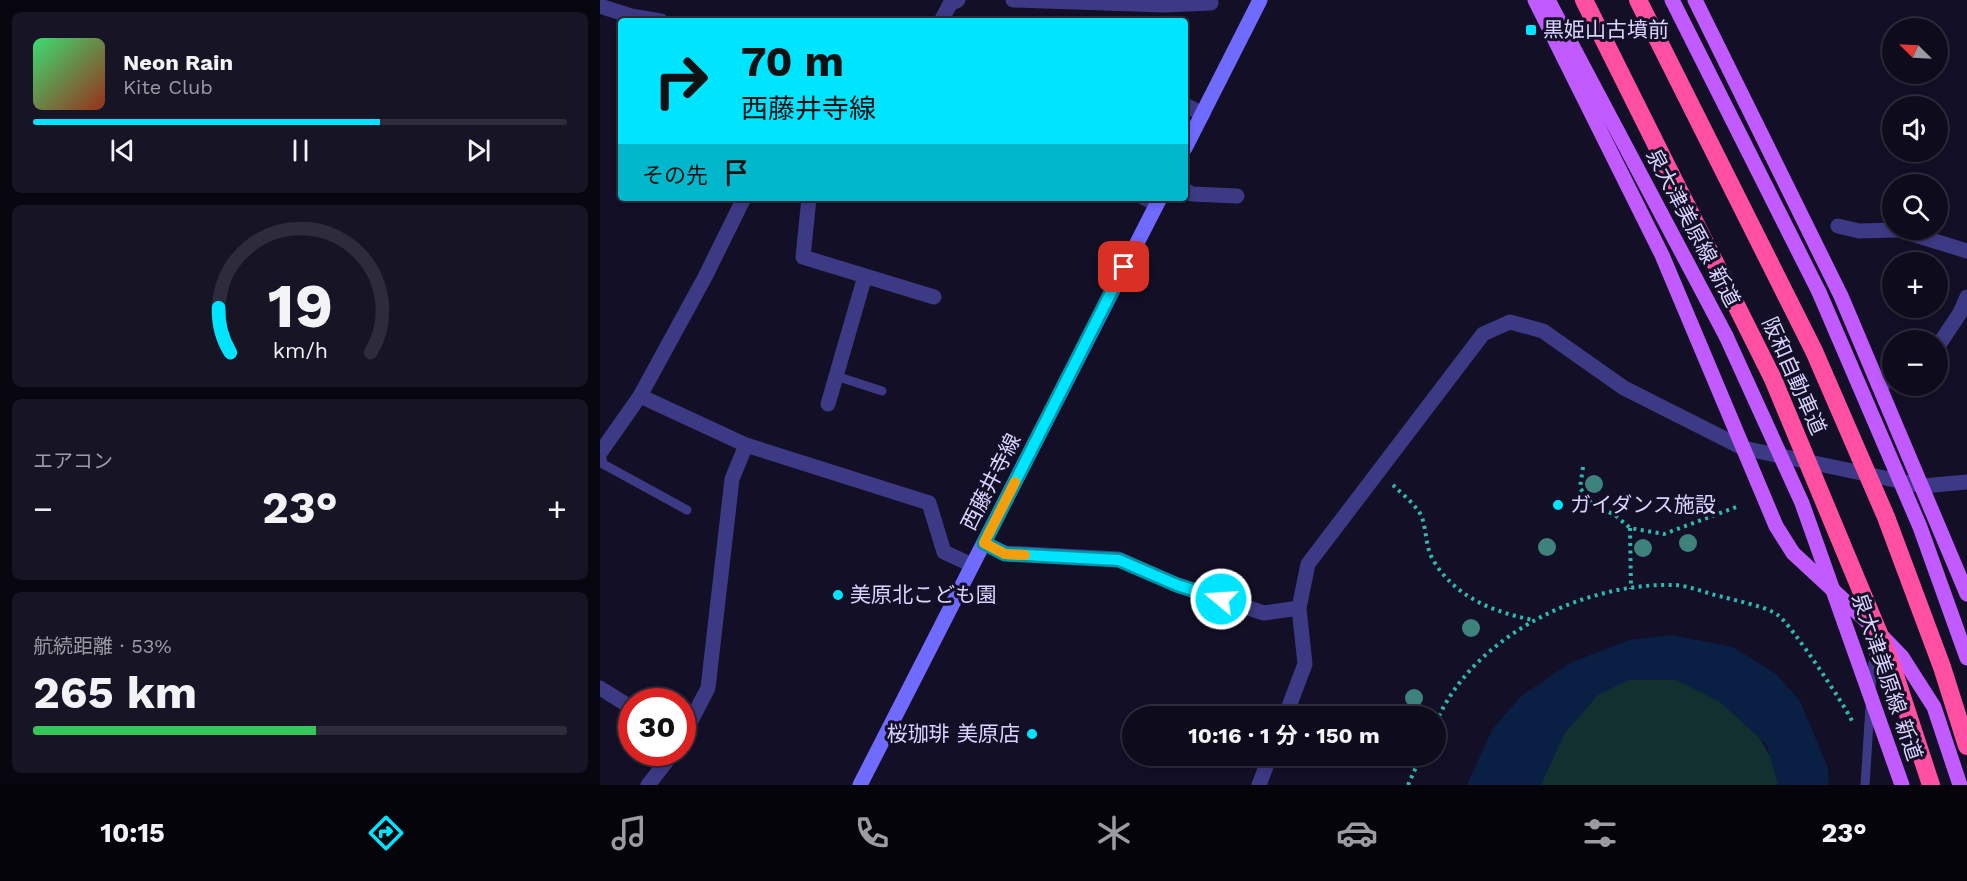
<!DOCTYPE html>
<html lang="ja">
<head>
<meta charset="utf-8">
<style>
  :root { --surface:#0e0b1c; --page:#171425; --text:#f1f3f6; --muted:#9b9ba3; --line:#2e2b3b; --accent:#00e5ff }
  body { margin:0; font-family:"Work Sans","Noto Sans JP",sans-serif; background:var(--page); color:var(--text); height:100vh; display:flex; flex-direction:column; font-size:22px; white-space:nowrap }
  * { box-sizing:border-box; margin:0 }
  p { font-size:20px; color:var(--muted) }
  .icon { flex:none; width:33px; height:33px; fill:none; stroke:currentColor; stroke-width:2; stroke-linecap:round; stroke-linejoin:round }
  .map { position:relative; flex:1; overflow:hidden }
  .drawer { display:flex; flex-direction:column; gap:12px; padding:12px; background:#08060f; width:600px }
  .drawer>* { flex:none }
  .banner { position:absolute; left:18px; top:18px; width:570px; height:183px; border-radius:6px; box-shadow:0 3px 9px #0003,0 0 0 2px var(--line); background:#00e5ff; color:#111; overflow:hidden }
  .needle { width:39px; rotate:294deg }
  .fabs { position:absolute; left:1282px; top:18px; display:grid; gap:12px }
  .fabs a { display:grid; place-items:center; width:66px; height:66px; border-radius:50%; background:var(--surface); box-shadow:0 3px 9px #0003,0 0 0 2px var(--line); font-size:30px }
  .speed { position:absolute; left:18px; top:688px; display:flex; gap:12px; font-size:30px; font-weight:700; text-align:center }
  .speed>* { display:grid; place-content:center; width:78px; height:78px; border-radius:50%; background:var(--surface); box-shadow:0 3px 9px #0003,0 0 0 2px var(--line); line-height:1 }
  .speed .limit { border:9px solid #d22; background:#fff; color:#111 }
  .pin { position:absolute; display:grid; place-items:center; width:51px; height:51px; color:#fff; margin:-26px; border-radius:12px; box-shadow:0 3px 9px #0006 }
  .me { position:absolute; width:66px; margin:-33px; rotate:288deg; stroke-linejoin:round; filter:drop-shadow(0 0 4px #0008) }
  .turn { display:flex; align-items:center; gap:21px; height:126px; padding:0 24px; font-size:27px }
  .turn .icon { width:78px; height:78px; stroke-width:2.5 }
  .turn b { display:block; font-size:42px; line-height:51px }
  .then { display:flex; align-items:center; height:57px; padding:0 24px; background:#0003; gap:12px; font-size:22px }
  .big { font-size:45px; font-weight:700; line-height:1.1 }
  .drawer .tile { flex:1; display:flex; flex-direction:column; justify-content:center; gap:9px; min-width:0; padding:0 21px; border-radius:9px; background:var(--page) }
  .drawer .dial { align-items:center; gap:0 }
  .dial svg { height:156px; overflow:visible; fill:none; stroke:var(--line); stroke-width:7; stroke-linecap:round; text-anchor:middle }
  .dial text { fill:var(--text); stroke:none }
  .song { display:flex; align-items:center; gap:18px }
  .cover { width:72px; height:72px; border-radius:9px; background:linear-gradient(135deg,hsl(140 70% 55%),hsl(10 70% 35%)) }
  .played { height:6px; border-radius:3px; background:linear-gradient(90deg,var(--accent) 65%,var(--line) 65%) }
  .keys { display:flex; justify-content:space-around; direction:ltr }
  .heat { display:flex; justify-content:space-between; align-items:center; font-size:33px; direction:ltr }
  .charge { height:9px; border-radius:4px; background:linear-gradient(90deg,#34c759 53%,var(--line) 0) }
  .trip { position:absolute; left:522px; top:706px; width:324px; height:60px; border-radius:30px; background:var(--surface); box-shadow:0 3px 9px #0003,0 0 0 2px var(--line); font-weight:700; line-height:60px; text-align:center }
  .tabs { display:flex; height:96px; justify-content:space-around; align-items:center; background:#06040b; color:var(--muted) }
  .tabs .icon { width:42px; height:42px }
  .tabs .active { color:var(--accent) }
  .tabs b { font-size:27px; color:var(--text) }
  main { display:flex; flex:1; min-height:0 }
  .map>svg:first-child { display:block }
  .green { fill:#12302f }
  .water { fill:#0a1f44 }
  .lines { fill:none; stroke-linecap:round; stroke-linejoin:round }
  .path { stroke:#2fb8b0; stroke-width:4; stroke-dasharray:3 4.5; stroke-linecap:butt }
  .lane { stroke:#3d3a85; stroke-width:9 }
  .street { stroke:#3d3a85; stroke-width:15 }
  .secondary { stroke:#6f6bff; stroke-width:15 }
  .primary { stroke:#c25bff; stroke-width:15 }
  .primary-bridge { stroke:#c25bff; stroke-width:15 }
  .highway-bridge { stroke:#ff4fa3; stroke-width:18 }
  .tree { fill:#3d827b }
  .route-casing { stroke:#0095a6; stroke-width:15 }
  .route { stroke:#00e5ff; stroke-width:10 }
  .slow { stroke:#f59e0b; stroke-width:10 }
  .poi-dot { fill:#00e5ff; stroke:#130f26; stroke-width:2 }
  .labels { text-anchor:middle; stroke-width:6; stroke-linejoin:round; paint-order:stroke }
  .poi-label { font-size:21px; fill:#d9d4ff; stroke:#130f26; text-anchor:start }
  .street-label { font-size:21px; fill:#d9d4ff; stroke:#130f26 }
</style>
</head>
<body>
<main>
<section class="drawer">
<div class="tile">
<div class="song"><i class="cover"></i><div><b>Neon Rain</b><p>Kite Club</p></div></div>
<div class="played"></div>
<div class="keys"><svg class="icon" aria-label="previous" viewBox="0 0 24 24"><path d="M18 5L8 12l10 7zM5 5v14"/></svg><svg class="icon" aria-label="pause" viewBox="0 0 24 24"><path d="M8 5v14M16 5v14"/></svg><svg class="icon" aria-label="next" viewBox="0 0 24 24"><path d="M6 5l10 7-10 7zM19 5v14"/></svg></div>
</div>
<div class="tile dial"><svg viewBox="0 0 100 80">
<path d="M14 69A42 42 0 1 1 86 69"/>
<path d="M14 69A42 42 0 0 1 8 46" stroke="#00e5ff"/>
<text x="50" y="56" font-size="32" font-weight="700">19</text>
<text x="50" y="72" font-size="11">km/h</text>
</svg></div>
<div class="tile"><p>エアコン</p>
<div class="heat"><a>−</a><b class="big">23°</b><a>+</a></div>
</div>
<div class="tile"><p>航続距離 · 53%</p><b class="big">265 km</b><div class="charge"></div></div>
</section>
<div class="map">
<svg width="1367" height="785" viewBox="0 0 1367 785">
  <rect width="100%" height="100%" fill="#130f26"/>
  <path class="green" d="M1074,669l70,42 40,69 -1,5h-261l36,-65 57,-45z"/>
  <path class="water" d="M1072,635l61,12 43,27 24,27 28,67 1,17h-51l-11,-40 -47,-43 -44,-22h-47l-31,15 -33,38 -24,52h-74l25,-55 28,-33 50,-34 59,-23z"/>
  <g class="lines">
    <path class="path" d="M983,467l-3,21 12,16 23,11 15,13 34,6 75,-28
      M793,485c9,9 21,18 28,30 6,14 4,31 12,45 22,37 60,52 100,60
      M1030,528l1,61
      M836,723c36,-87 148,-141 239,-138 16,1 33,9 48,12 14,4 46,10 56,19 13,10 65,88 73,105
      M808,785l13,-29"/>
    <path class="lane" d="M236,376l46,15
      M1,454l2,10 84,46
      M1271,690l4,-55
      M1265,785l5,-78"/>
    <path class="street" d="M413,0l151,5 47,-2
      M0,6l31,10 30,5
      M341,21l9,-17 8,-4
      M585,105l18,9
      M585,190l7,4 45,2
      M209,198l-6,59 131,40
      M544,198l13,6
      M1238,226l21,5 37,-1
      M1299,230l68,21
      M1338,346l22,-33 7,-16
      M1280,385l13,-7
      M40,396l65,-119 39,-79
      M228,404l37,-128
      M0,453l40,-57 106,49 183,58 15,49 28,13
      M384,543l21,10 114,6 58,26 87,28 35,-5
      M0,688l32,20
      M685,717l20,-53 -6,-56 9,-44 175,-230 27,-12 33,9 81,57 119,60 180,38 44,-4
      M82,738l26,-50 24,-209 14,-34
      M48,785l25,-32
      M659,785l11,-29"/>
    <path class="secondary" d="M585,148l75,-148
      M260,785l300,-587"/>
    <path class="primary" d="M935,0l127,255 114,271 17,27 82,76 27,28 32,50 26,78
      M948,0l178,336
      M1072,0l147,292
      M1095,0l146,296 126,298"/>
    <path class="primary-bridge" d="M1219,292l101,235 47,131
      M1126,336l76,167 100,282"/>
    <path class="highway-bridge" d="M984,0l189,379 117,281 41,125
      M1038,0l176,351 72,166 56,150 25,79"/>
  </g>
  <g class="tree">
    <circle cx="994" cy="484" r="9"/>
    <circle cx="1088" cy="543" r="9"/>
    <circle cx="947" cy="547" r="9"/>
    <circle cx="1043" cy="548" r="9"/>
    <circle cx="871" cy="628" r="9"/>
    <circle cx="814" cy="698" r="9"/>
  </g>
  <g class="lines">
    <defs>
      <path id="route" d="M524,267l-140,276 21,11 114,6 58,25 44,14"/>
    </defs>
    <use href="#route" class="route-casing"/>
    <use href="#route" class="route"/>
    <path class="slow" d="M415,482l-31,61 21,11 20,1"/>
  </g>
  <g class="poi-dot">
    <rect x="925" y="24" width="12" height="12" rx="3"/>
    <circle cx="958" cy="505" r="6"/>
    <circle cx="238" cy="595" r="6"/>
    <circle cx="432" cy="734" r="6"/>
  </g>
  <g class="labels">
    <g class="poi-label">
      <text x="943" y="37">黒姫山古墳前</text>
      <text x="970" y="512">ガイダンス施設</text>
      <text x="250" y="602">美原北こども園</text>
      <text x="420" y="741" text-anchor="end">桜珈琲 美原店</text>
    </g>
    <g class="street-label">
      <text transform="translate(1093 228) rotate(62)" y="7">泉大津美原線 新道</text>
      <text transform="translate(1194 376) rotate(66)" y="7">阪和自動車道</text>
      <text transform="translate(391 482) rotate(-63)" y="7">西藤井寺線</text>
      <text transform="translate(1287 677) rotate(71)" y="7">泉大津美原線 新道</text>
    </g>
  </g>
</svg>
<div class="fabs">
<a><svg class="needle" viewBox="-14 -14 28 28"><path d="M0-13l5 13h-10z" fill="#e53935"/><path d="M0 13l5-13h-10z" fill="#9b9ba3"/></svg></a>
<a><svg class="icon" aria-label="sound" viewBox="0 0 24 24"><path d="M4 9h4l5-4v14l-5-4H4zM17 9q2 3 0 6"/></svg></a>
<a><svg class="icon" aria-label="search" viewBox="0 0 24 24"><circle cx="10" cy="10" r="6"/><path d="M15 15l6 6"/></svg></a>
<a>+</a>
<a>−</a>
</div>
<div class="speed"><div class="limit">30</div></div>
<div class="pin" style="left:524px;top:267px;background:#d93025"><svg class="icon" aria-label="arrive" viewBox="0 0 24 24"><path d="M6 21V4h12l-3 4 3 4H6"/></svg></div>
<svg class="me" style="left:621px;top:599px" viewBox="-20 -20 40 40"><circle r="17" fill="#00e5ff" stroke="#fff" stroke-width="3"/><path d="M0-11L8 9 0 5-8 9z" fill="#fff"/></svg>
<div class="trip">10:16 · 1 分 · 150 m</div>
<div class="banner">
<div class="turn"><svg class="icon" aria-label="right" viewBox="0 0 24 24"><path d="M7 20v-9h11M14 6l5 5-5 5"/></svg><div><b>70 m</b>西藤井寺線</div></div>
<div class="then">その先<svg class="icon" aria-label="arrive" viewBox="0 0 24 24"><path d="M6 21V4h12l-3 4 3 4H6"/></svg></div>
</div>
</div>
</main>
<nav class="tabs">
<b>10:15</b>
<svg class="icon active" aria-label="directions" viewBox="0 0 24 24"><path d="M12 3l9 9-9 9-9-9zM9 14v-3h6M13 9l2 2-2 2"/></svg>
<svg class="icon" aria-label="music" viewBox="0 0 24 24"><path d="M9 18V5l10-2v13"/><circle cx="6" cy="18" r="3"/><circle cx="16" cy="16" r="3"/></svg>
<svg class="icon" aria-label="phone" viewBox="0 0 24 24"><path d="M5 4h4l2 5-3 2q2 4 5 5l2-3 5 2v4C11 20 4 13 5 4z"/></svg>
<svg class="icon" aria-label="climate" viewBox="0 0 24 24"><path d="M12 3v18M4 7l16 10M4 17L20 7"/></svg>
<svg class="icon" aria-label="car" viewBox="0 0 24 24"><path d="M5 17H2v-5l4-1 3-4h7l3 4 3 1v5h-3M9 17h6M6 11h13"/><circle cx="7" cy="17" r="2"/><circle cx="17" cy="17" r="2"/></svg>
<svg class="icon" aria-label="filters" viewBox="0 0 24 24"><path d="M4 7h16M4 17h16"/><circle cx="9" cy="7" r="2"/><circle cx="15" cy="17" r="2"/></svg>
<b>23°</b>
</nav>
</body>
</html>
